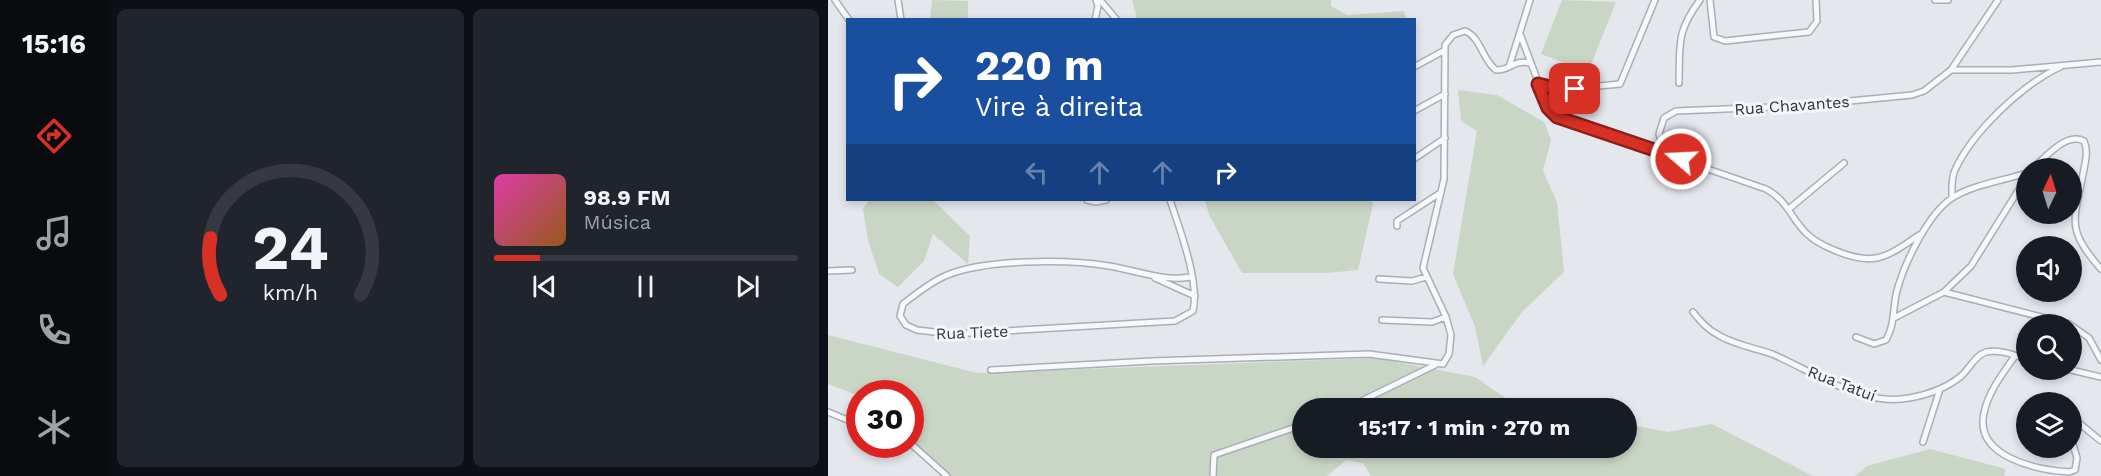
<!DOCTYPE html>
<html lang="pt">
<head>
<meta charset="utf-8">
<style>
  :root { --surface:#171b24; --page:#20242c; --text:#f1f3f6; --muted:#9ea1a6; --line:#363941; --accent:#d93025 }
  body { margin:0; font-family:"Work Sans",sans-serif; background:var(--page); color:var(--text); height:100vh; display:flex; flex-direction:column; font-size:22px; white-space:nowrap }
  * { box-sizing:border-box; margin:0 }
  p { font-size:20px; color:var(--muted) }
  .icon { flex:none; width:33px; height:33px; fill:none; stroke:currentColor; stroke-width:2; stroke-linecap:round; stroke-linejoin:round }
  .map { position:relative; flex:1; overflow:hidden }
  .sheet { display:flex; flex-direction:column; gap:9px; padding:9px; background:#0d0f14; width:720px }
  .sheet>* { flex:none }
  .hud { position:absolute; left:18px; top:18px; width:570px; height:183px; border-radius:0px; box-shadow:0 3px 9px #0003; background:#1a4fa0; color:#fff; overflow:hidden }
  .needle { width:39px; rotate:4deg }
  .fabs { position:absolute; left:1188px; top:158px; display:grid; gap:12px }
  .fabs a { display:grid; place-items:center; width:66px; height:66px; border-radius:50%; background:var(--surface); box-shadow:0 3px 9px #0003; font-size:30px }
  .speed { position:absolute; left:18px; top:380px; display:flex; gap:12px; font-size:30px; font-weight:700; text-align:center }
  .speed>* { display:grid; place-content:center; width:78px; height:78px; border-radius:50%; background:var(--surface); box-shadow:0 3px 9px #0003; line-height:1 }
  .speed .limit { border:9px solid #d22; background:#fff; color:#111 }
  .pin { position:absolute; display:grid; place-items:center; width:51px; height:51px; color:#fff; margin:-26px; border-radius:12px; box-shadow:0 3px 9px #0006 }
  .me { position:absolute; width:66px; margin:-33px; rotate:289deg; stroke-linejoin:round; filter:drop-shadow(0 0 4px #0008) }
  .turn { display:flex; align-items:center; gap:21px; height:126px; padding:0 30px; font-size:27px }
  .turn .icon { width:78px; height:78px; stroke-width:2.5 }
  .turn b { display:block; font-size:42px; line-height:51px }
  .lanes { display:flex; align-items:center; height:57px; padding:0 30px; background:#0003; justify-content:center; gap:30px; direction:ltr }
  .lanes .off { opacity:.35 }
  .sheet .tile { flex:1; display:flex; flex-direction:column; justify-content:center; gap:9px; min-width:0; padding:0 21px; border-radius:9px; background:var(--page) }
  .sheet .dial { align-items:center; gap:0 }
  .dial svg { height:156px; overflow:visible; fill:none; stroke:var(--line); stroke-width:7; stroke-linecap:round; text-anchor:middle }
  .dial text { fill:var(--text); stroke:none }
  .song { display:flex; align-items:center; gap:18px }
  .cover { width:72px; height:72px; border-radius:9px; background:linear-gradient(135deg,hsl(320 70% 55%),hsl(30 70% 35%)) }
  .played { height:6px; border-radius:3px; background:linear-gradient(90deg,var(--accent) 15%,var(--line) 15%) }
  .keys { display:flex; justify-content:space-around; direction:ltr }
  .sheet .tiles { flex:1; display:grid; gap:9px; grid-template-columns:repeat(2,1fr) }
  .trip { position:absolute; left:464px; top:398px; width:345px; height:60px; border-radius:30px; background:var(--surface); box-shadow:0 3px 9px #0003; font-weight:700; line-height:60px; text-align:center }
  main { display:flex; flex:1; min-height:0 }
  .tabs { display:flex; flex-direction:column; width:108px; justify-content:space-around; align-items:center; background:#090b0e; color:var(--muted) }
  .tabs .icon { width:42px; height:42px }
  .tabs .selected { color:var(--accent) }
  .tabs b { font-size:27px; color:var(--text) }
  .map>svg:first-child { display:block }
  .green { fill:#cad6c5 }
  .lines { fill:none; stroke-linecap:round; stroke-linejoin:round }
  .street-casing { stroke:#a9aeb7; stroke-width:8 }
  .street { stroke:#f7f8fa; stroke-width:5 }
  .route-casing { stroke:#8d1f18; stroke-width:15 }
  .route { stroke:#d93025; stroke-width:10 }
  .labels { text-anchor:middle; stroke-width:6; stroke-linejoin:round; paint-order:stroke }
  .street-label { font-size:16px; fill:#2b3645; stroke:#f4f6f9 }
</style>
</head>
<body>
<main>
<nav class="tabs">
<b>15:16</b>
<svg class="icon selected" aria-label="directions" viewBox="0 0 24 24"><path d="M12 3l9 9-9 9-9-9zM9 14v-3h6M13 9l2 2-2 2"/></svg>
<svg class="icon" aria-label="music" viewBox="0 0 24 24"><path d="M9 18V5l10-2v13"/><circle cx="6" cy="18" r="3"/><circle cx="16" cy="16" r="3"/></svg>
<svg class="icon" aria-label="phone" viewBox="0 0 24 24"><path d="M5 4h4l2 5-3 2q2 4 5 5l2-3 5 2v4C11 20 4 13 5 4z"/></svg>
<svg class="icon" aria-label="climate" viewBox="0 0 24 24"><path d="M12 3v18M4 7l16 10M4 17L20 7"/></svg>
</nav>
<section class="sheet">
<div class="tiles">
<div class="tile dial"><svg viewBox="0 0 100 80">
<path d="M14 69A42 42 0 1 1 86 69"/>
<path d="M14 69A42 42 0 0 1 9 40" stroke="#d93025"/>
<text x="50" y="56" font-size="32" font-weight="700">24</text>
<text x="50" y="72" font-size="11">km/h</text>
</svg></div>
<div class="tile">
<div class="song"><i class="cover"></i><div><b>98.9 FM</b><p>Música</p></div></div>
<div class="played"></div>
<div class="keys"><svg class="icon" aria-label="previous" viewBox="0 0 24 24"><path d="M18 5L8 12l10 7zM5 5v14"/></svg><svg class="icon" aria-label="pause" viewBox="0 0 24 24"><path d="M8 5v14M16 5v14"/></svg><svg class="icon" aria-label="next" viewBox="0 0 24 24"><path d="M6 5l10 7-10 7zM19 5v14"/></svg></div>
</div>
</div>
</section>
<div class="map">
<svg width="1273" height="476" viewBox="0 0 1273 476">
  <rect width="100%" height="100%" fill="#e4e7ec"/>
  <path class="green" d="M104,0l36,1v18h-38z
    M304,0h199v6l16,9 57,-4 2,8h-269z
    M734,0l54,2 -28,70 -47,-18z
    M630,90l39,5 47,27 7,18 -8,31 14,31 7,70 -42,40 -39,54 -8,-39 -22,-53 24,-143 -16,-10z
    M41,200h64l37,36 -2,28 -35,-30 -9,27 -26,26 -19,-13 -11,-34 -5,-31z
    M377,200h166l2,4 -15,66 -32,3h-84l-33,-58z
    M0,335l149,38 399,-15 99,19 45,31h-218v39h324v-23l42,8 44,-8 101,52h11h-453l-8,-13 -17,-3 -19,16h-387l-29,-37 -1,-46h-50l-1,3 -31,-12z
    M1102,449l76,20 -2,7h-149l12,-10z"/>
  <g class="lines">
    <defs>
      <path id="street" d="M7,0l14,20
        M70,0l3,20
        M272,0l17,20
        M882,0l4,37 11,4 84,-9 8,-11 -1,-21
        M1107,0h13
        M267,20l3,-14 -2,-6
        M692,34l28,74 8,9 210,72c21,11 25,29 40,44 8,8 18,13 28,17 39,17 52,8 85,-15
        M586,67l31,-17
        M681,67l21,-67
        M1123,70l47,-70
        M851,83c1,-38 -3,-51 21,-83
        M710,84l29,5 53,-5 35,-84
        M586,111l31,-17
        M837,153l-6,-19 5,-16 12,-7 122,-5 114,-11 12,-4 27,-21h61l89,-8
        M586,159l31,-21
        M1205,168c13,-11 33,-36 51,-27 4,9 2,18 0,28 -9,50 -20,59 17,100
        M1124,198c0,-9 -1,-20 3,-28 18,-39 67,-85 105,-103
        M259,200l9,2 10,-2
        M342,200c9,27 30,82 23,111l-18,10 -223,13 -35,-4 -11,-5 -6,-9 3,-12c13,-10 26,-21 42,-28 38,-17 123,-17 164,-10 26,4 55,16 81,11
        M962,208l54,-45
        M569,226v-5l43,-28
        M0,271l24,-1
        M327,278l40,18
        M551,279l33,2 14,-4
        M1116,292l125,32
        M865,312c8,10 15,18 27,24 16,9 35,12 52,18 43,18 89,53 137,44 18,-3 37,-10 51,-21 9,-7 15,-22 26,-25 13,-3 28,3 40,7
        M1066,318l50,-26 27,-26 55,-88
        M554,320l50,2 14,-5
        M1244,326l17,12 12,22
        M1028,337l18,7 12,-4c10,-17 6,-35 12,-53 8,-27 31,-74 54,-89 22,-14 51,-17 74,-25
        M1187,356c-12,17 -27,36 -31,57 -10,44 53,57 85,59l6,-2 2,-12 -5,-17
        M615,364l6,-10 2,-19 -5,-18 -23,-49 21,-89 1,-134 8,-10 12,-4c16,6 17,29 31,39 13,1 19,-11 33,-7
        M1239,369l34,8
        M163,370l160,-9 218,-7 74,10
        M519,408l88,-43
        M0,412l32,13
        M1244,422l7,1 22,18
        M1095,442l17,-53
        M82,443l37,33
        M385,476l1,-21 88,-30"/>
    </defs>
    <use href="#street" class="street-casing"/>
    <use href="#street" class="street"/>
  </g>
  <g class="lines">
    <defs>
      <path id="route" d="M747,89h-17l-20,-5 10,24 9,9 124,42"/>
    </defs>
    <use href="#route" class="route-casing"/>
    <use href="#route" class="route"/>
  </g>
  <g class="labels">
    <g class="street-label">
      <text transform="translate(964 105) rotate(-4)" y="6">Rua Chavantes</text>
      <text transform="translate(144 332) rotate(-2)" y="6">Rua Tiete</text>
      <text transform="translate(1014 383) rotate(21)" y="6">Rua Tatuí</text>
    </g>
  </g>
</svg>
<div class="fabs">
<a><svg class="needle" viewBox="-14 -14 28 28"><path d="M0-13l5 13h-10z" fill="#e53935"/><path d="M0 13l5-13h-10z" fill="#9ea1a6"/></svg></a>
<a><svg class="icon" aria-label="sound" viewBox="0 0 24 24"><path d="M4 9h4l5-4v14l-5-4H4zM17 9q2 3 0 6"/></svg></a>
<a><svg class="icon" aria-label="search" viewBox="0 0 24 24"><circle cx="10" cy="10" r="6"/><path d="M15 15l6 6"/></svg></a>
<a><svg class="icon" aria-label="layers" viewBox="0 0 24 24"><path d="M12 4l9 5-9 5-9-5zM3 14l9 5 9-5"/></svg></a>
</div>
<div class="speed"><div class="limit">30</div></div>
<div class="pin" style="left:747px;top:89px;background:#d93025"><svg class="icon" aria-label="arrive" viewBox="0 0 24 24"><path d="M6 21V4h12l-3 4 3 4H6"/></svg></div>
<svg class="me" style="left:853px;top:159px" viewBox="-20 -20 40 40"><circle r="17" fill="#d93025" stroke="#fff" stroke-width="3"/><path d="M0-11L8 9 0 5-8 9z" fill="#fff"/></svg>
<div class="trip">15:17 · 1 min · 270 m</div>
<div class="hud">
<div class="turn"><svg class="icon" aria-label="right" viewBox="0 0 24 24"><path d="M7 20v-9h11M14 6l5 5-5 5"/></svg><div><b>220 m</b>Vire à direita</div></div>
<div class="lanes"><svg class="icon off" aria-label="left" viewBox="0 0 24 24"><path d="M17 20v-9H6M10 6l-5 5 5 5"/></svg><svg class="icon off" aria-label="ahead" viewBox="0 0 24 24"><path d="M12 20V5M6 11l6-6 6 6"/></svg><svg class="icon off" aria-label="ahead" viewBox="0 0 24 24"><path d="M12 20V5M6 11l6-6 6 6"/></svg><svg class="icon" aria-label="right" viewBox="0 0 24 24"><path d="M7 20v-9h11M14 6l5 5-5 5"/></svg></div>
</div>
</div>
</main>
</body>
</html>
